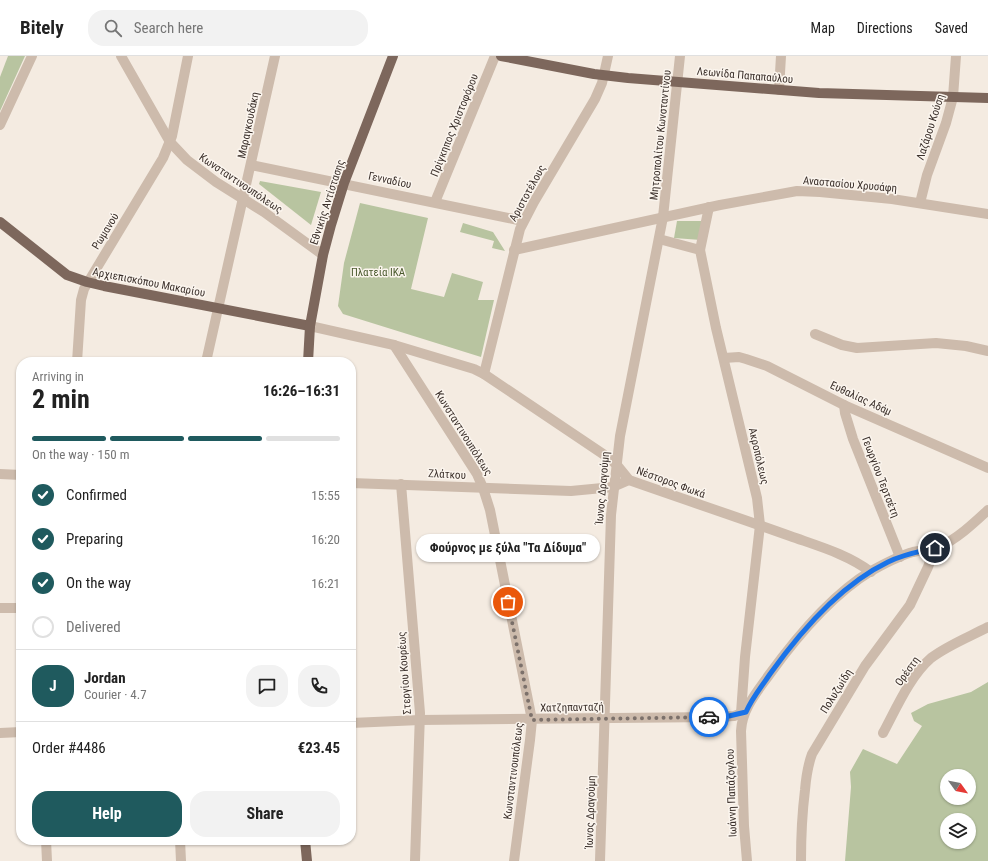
<!DOCTYPE html>
<html lang="en">
<head>
<meta charset="utf-8">
<style>
	body { margin:0; font-family:"Roboto Condensed",sans-serif; background:#f2f2f2; color:#222; height:100vh; display:flex; flex-direction:column; font-size:15px; white-space:nowrap }
	* { box-sizing:border-box; margin:0 }
	p { font-size:13px; color:#767676 }
	.icon { flex:none; width:22px; height:22px; fill:none; stroke:currentColor; stroke-width:2; stroke-linecap:round; stroke-linejoin:round }
	.map { position:relative; flex:1; overflow:hidden }
	.drawer { position:absolute; left:16px; top:301px; width:340px; height:488px; display:flex; flex-direction:column; background:#fff; border-radius:16px; box-shadow:0 1px 3px #0004 }
	.drawer>* { flex:none }
	.needle { width:26px; rotate:123deg }
	.controls { position:absolute; left:940px; top:713px; display:grid; gap:8px }
	.controls a { display:grid; place-items:center; width:36px; height:36px; border-radius:50%; background:#fff; box-shadow:0 1px 3px #0004; font-size:20px }
	.pin { position:absolute; display:grid; place-items:center; width:34px; height:34px; color:#fff; margin:-17px; border:2px solid #fff; border-radius:50%; box-shadow:0 1px 4px #0007 }
	.courier { position:absolute; display:grid; place-items:center; width:40px; height:40px; margin:-20px; border:3px solid #1a73e8; border-radius:50%; background:#fff; color:#222; box-shadow:0 1px 5px #0007 }
	.bubble { position:absolute; height:28px; border-radius:14px; background:#fff; box-shadow:0 1px 3px #0004; font-size:13px; font-weight:700; line-height:28px; text-align:center }
	.overview em { font-style:normal; font-weight:700 }
	.overview div { display:flex; flex-direction:column-reverse }
	.overview { display:flex; align-items:center; justify-content:space-between; height:68px; padding:0 16px }
	h1 { font-size:26px; font-weight:700; line-height:30px }
	.bar { display:grid; grid-template-columns:repeat(4,1fr); gap:6px 4px; align-content:center; height:48px; padding:0 16px }
	.bar i { height:5px; border-radius:3px; background:#e0e0e0 }
	.bar .active { background:#1f5a5e }
	.bar p { grid-column:span 4 }
	.line { display:flex; align-items:center; gap:10px; padding:0 16px; border-top:1px solid #e0e0e0 }
	.line div { flex:1 }
	.round { display:grid; place-items:center; flex:none; width:42px; height:42px; border-radius:16px; background:#f2f2f2 }
	ol { padding:0 16px; list-style:none }
	li { display:flex; align-items:center; gap:12px; height:44px }
	li p { margin-inline-start:auto }
	li .icon { padding:4px; border-radius:50%; background:#1f5a5e; color:#fff; stroke-width:4 }
	li:last-child { color:#767676 }
	li i { width:22px; height:22px; border:2px solid #e0e0e0; border-radius:50% }
	.button { display:flex; gap:8px; margin-top:auto; padding:8px 16px }
	.button a { flex:1; height:46px; border-radius:16px; background:#1f5a5e; color:#fff; font-size:16px; font-weight:700; line-height:46px; text-align:center }
	.button a+a { background:#f2f2f2; color:#222 }
	header { display:flex; align-items:center; gap:24px; box-sizing:border-box; height:56px; padding:0 20px; background:#fff; border-bottom:1px solid #e0e0e0 }
	header strong { font-size:19px }
	nav { display:flex; gap:22px; margin-inline-start:auto; font-size:14px }
	.search { width:280px; height:36px; background:#f2f2f2; display:flex; align-items:center; gap:10px; box-sizing:border-box; padding:0 14px; border-radius:16px; color:#767676; font-size:15px }
	.map>svg:first-child { display:block }
</style>
</head>
<body>
<header>
<strong>Bitely</strong>
<div class="search"><svg class="icon" aria-label="search" viewBox="0 0 24 24"><circle cx="10" cy="10" r="6"/><path d="M15 15l6 6"/></svg>Search here</div>
<nav><a>Map</a><a>Directions</a><a>Saved</a></nav>
</header>
<div class="map">
<svg width="988" height="805" viewBox="0 0 988 805">
	<rect width="100%" height="100%" fill="#f4ebe1"/>
	<!-- green -->
	<g fill="#b8c4a0" fill-rule="evenodd">
		<path d="M8,0H25L0,55V21Z"/>
		<path d="M260,125L321,136L311,169L259,128Z"/>
		<path d="M360,147L428,162L411,233L444,241L452,217L483,226L478,244H494L481,301C435,287 389,272 343,258L338,250L344,207Z"/>
		<path d="M677,165H703L701,184L674,182Z"/>
		<path d="M463,167L493,176L505,195L492,192L494,185L460,176Z"/>
		<path d="M988,626V805H845L851,731L850,716L863,693L897,708L922,670L914,665L911,657L928,648L971,636ZM947,720H969V742H947ZM947,764H969V786H947Z"/>
	</g>
	<g fill="none" stroke-linecap="round" stroke-linejoin="round">
		<!-- minor -->
		<g stroke="#cdbbac" stroke-width="10">
			<path d="M121,0L170,86L187,104L216,126L264,156L323,199"/>
			<path d="M779,34L781,0"/>
			<path d="M0,69L32,0"/>
			<path d="M251,109L523,165"/>
			<path d="M435,146L495,0"/>
			<path d="M920,147L927,119L946,67L953,41L956,0"/>
			<path d="M659,183L700,194L716,272L757,442L760,469L745,601L741,657"/>
			<path d="M514,194L720,149L797,135L820,136L892,143L988,158"/>
			<path d="M700,194L709,151"/>
			<path d="M310,270L394,289L474,313L484,318L603,398L616,408L629,424C683,443 737,461 790,480C818,490 847,498 871,516"/>
			<path d="M815,278L842,289L857,292L936,287L966,290L988,295"/>
			<path d="M394,289L477,418L483,432L490,454L532,664L530,684L514,805"/>
			<path d="M724,302L739,301L746,303L767,310L844,349L988,412"/>
			<path d="M77,306L81,244L84,233L163,102L172,80L188,0"/>
			<path d="M206,306L275,0"/>
			<path d="M484,318L520,173L534,146L595,43L602,27L608,0"/>
			<path d="M844,349L845,357L853,383L900,501"/>
			<path d="M0,418L21,419"/>
			<path d="M351,427L571,435L613,431L629,424"/>
			<path d="M401,428L420,657L415,805"/>
			<path d="M0,552H21"/>
			<path d="M351,667L420,664L718,661L734,660L745,656"/>
			<path d="M0,677L21,676"/>
			<path d="M883,677C896,653 910,620 931,602C948,589 969,581 988,571"/>
			<path d="M46,784L47,805"/>
			<path d="M180,784L181,805"/>
			<path d="M600,805L611,459L620,380L663,161L680,0"/>
			<path d="M747,805L744,770L741,675C742,653 757,636 769,619C795,583 833,538 871,515C884,508 898,500 913,496C922,494 931,494 939,491C957,483 974,467 988,454"/>
			<path d="M801,805C801,781 802,758 805,734C806,722 808,709 812,698L865,610L910,549L928,511L935,492"/>
		</g>
		<!-- major -->
		<g stroke="#7d675c" stroke-width="10">
			<path d="M501,0L594,18L628,22L819,37L988,42"/>
			<path d="M0,166L67,219L87,226L104,230L310,270"/>
			<path d="M308,306L310,270L323,199L331,169L344,127L393,0"/>
			<path d="M305,784L307,805"/>
		</g>
	</g>
	<g fill="none" stroke-linecap="round" stroke-linejoin="round">
		<!-- done -->
		<path stroke="#7c716b" stroke-width="4" stroke-dasharray="0 7.2" d="M508,546L532,664L709,661"/>
		<!-- route -->
		<path stroke="#1a73e8" stroke-width="5" d="M709,661L729,660L746,656C752,642 762,630 770,618C800,576 842,528 888,506C904,498 918,496 935,492"/>
	</g>
	<g text-anchor="middle" stroke-width="3" stroke-linejoin="round" paint-order="stroke">
		<!-- street labels -->
		<g font-size="11" fill="#3b302b" stroke="#fbf5ee">
			<text transform="translate(745 19) rotate(5)" y="4">Λεωνίδα Παπαπαύλου</text>
			<text transform="translate(248 69) rotate(-78)" y="4">Μαραγκουδάκη</text>
			<text transform="translate(454 69) rotate(-68)" y="4">Πρίγκηπος Χριστοφόρου</text>
			<text transform="translate(930 71) rotate(-72)" y="4">Λαζάρου Κούση</text>
			<text transform="translate(660 79) rotate(-84)" y="4">Μητροπολίτου Κωνσταντίνου</text>
			<text transform="translate(390 124) rotate(12)" y="4">Γενναδίου</text>
			<text transform="translate(241 127) rotate(34)" y="4">Κωνσταντινουπόλεως</text>
			<text transform="translate(850 128) rotate(5)" y="4">Αναστασίου Χρυσάφη</text>
			<text transform="translate(527 137) rotate(-61)" y="4">Αριστοτέλους</text>
			<text transform="translate(327 146) rotate(-72)" y="4">Εθνικής Αντίστασης</text>
			<text transform="translate(105 175) rotate(-58)" y="4">Ρωμανού</text>
			<text transform="translate(149 226) rotate(11)" y="4">Αρχιεπισκόπου Μακαρίου</text>
			<text transform="translate(861 342) rotate(25)" y="4">Ευθαλίας Αδάμ</text>
			<text transform="translate(464 377) rotate(58)" y="4">Κωνσταντινουπόλεως</text>
			<text transform="translate(759 400) rotate(77)" y="4">Ακροπόλεως</text>
			<text transform="translate(447 418) rotate(3)" y="4">Ζλάτκου</text>
			<text transform="translate(881 421) rotate(69)" y="4">Γεωργίου Τερτσέτη</text>
			<text transform="translate(671 426) rotate(20)" y="4">Νέστορος Φωκά</text>
			<text transform="translate(602 432) rotate(-85)" y="4">Ίωνος Δραγούμη</text>
			<text transform="translate(907 615) rotate(-54)" y="4">Ορέστη</text>
			<text transform="translate(404 617) rotate(-94)" y="4">Στεργίου Κουρέως</text>
			<text transform="translate(836 635) rotate(-58)" y="4">Πολυζωίδη</text>
			<text transform="translate(572 651) rotate(-1)" y="4">Χατζηπανταζή</text>
			<text transform="translate(513 715) rotate(-83)" y="4">Κωνσταντινουπόλεως</text>
			<text transform="translate(731 737) rotate(-92)" y="4">Ιωάννη Παπάζογλου</text>
			<text transform="translate(590 756) rotate(-88)" y="4">Ίωνος Δραγούμη</text>
		</g>
		<!-- park labels -->
		<g font-size="11" fill="#4a5a2e" stroke="#fbf5ee">
			<text x="378" y="220">Πλατεία ΙΚΑ</text>
		</g>
	</g>
</svg>
<div class="controls">
<a><svg class="needle" viewBox="-14 -14 28 28"><path d="M0-13l5 13h-10z" fill="#e53935"/><path d="M0 13l5-13h-10z" fill="#767676"/></svg></a>
<a><svg class="icon" aria-label="layers" viewBox="0 0 24 24"><path d="M12 4l9 5-9 5-9-5zM3 14l9 5 9-5"/></svg></a>
</div>
<div class="pin" style="left:508px;top:546px;background:#ea580c"><svg class="icon" aria-label="bag" viewBox="0 0 24 24"><path d="M5 8h14l-1 12H6zM9 8a3 3 0 0 1 6 0"/></svg></div>
<div class="pin" style="left:935px;top:492px;background:#1f2937"><svg class="icon" aria-label="home" viewBox="0 0 24 24"><path d="M3 11l9-7 9 7M6 9v11h12V9"/></svg></div>
<div class="courier" style="left:709px;top:661px"><svg class="icon" aria-label="car" viewBox="0 0 24 24"><path d="M5 17H2v-5l4-1 3-4h7l3 4 3 1v5h-3M9 17h6M6 11h13"/><circle cx="7" cy="17" r="2"/><circle cx="17" cy="17" r="2"/></svg></div>
<div class="bubble" style="left:416px;top:478px;width:184px">Φούρνος με ξύλα &quot;Τα Δίδυμα&quot;</div>
<section class="drawer">
<div class="overview"><div><h1>2 min</h1><p>Arriving in</p></div><em>16:26–16:31</em></div>
<div class="bar"><i class="active"></i><i class="active"></i><i class="active"></i><i></i><p>On the way · 150 m</p></div>
<ol>
<li><svg class="icon" aria-label="check" viewBox="0 0 24 24"><path d="M5 12l5 5 9-10"/></svg>Confirmed<p>15:55</p></li>
<li><svg class="icon" aria-label="check" viewBox="0 0 24 24"><path d="M5 12l5 5 9-10"/></svg>Preparing<p>16:20</p></li>
<li><svg class="icon" aria-label="check" viewBox="0 0 24 24"><path d="M5 12l5 5 9-10"/></svg>On the way<p>16:21</p></li>
<li><i></i>Delivered</li>
</ol>
<div class="line" style="height:72px"><b class="round" style="background:#1f5a5e;color:#fff">J</b><div><b>Jordan</b><p>Courier · 4.7</p></div><a class="round"><svg class="icon" aria-label="chat" viewBox="0 0 24 24"><path d="M4 5h16v11H9l-5 4z"/></svg></a><a class="round"><svg class="icon" aria-label="phone" viewBox="0 0 24 24"><path d="M5 4h4l2 5-3 2q2 4 5 5l2-3 5 2v4C11 20 4 13 5 4z"/></svg></a></div>
<div class="line" style="height:52px"><div>Order #4486</div><b>€23.45</b></div>
<div class="button"><a>Help</a><a>Share</a></div>
</section>
</div>
</body>
</html>
